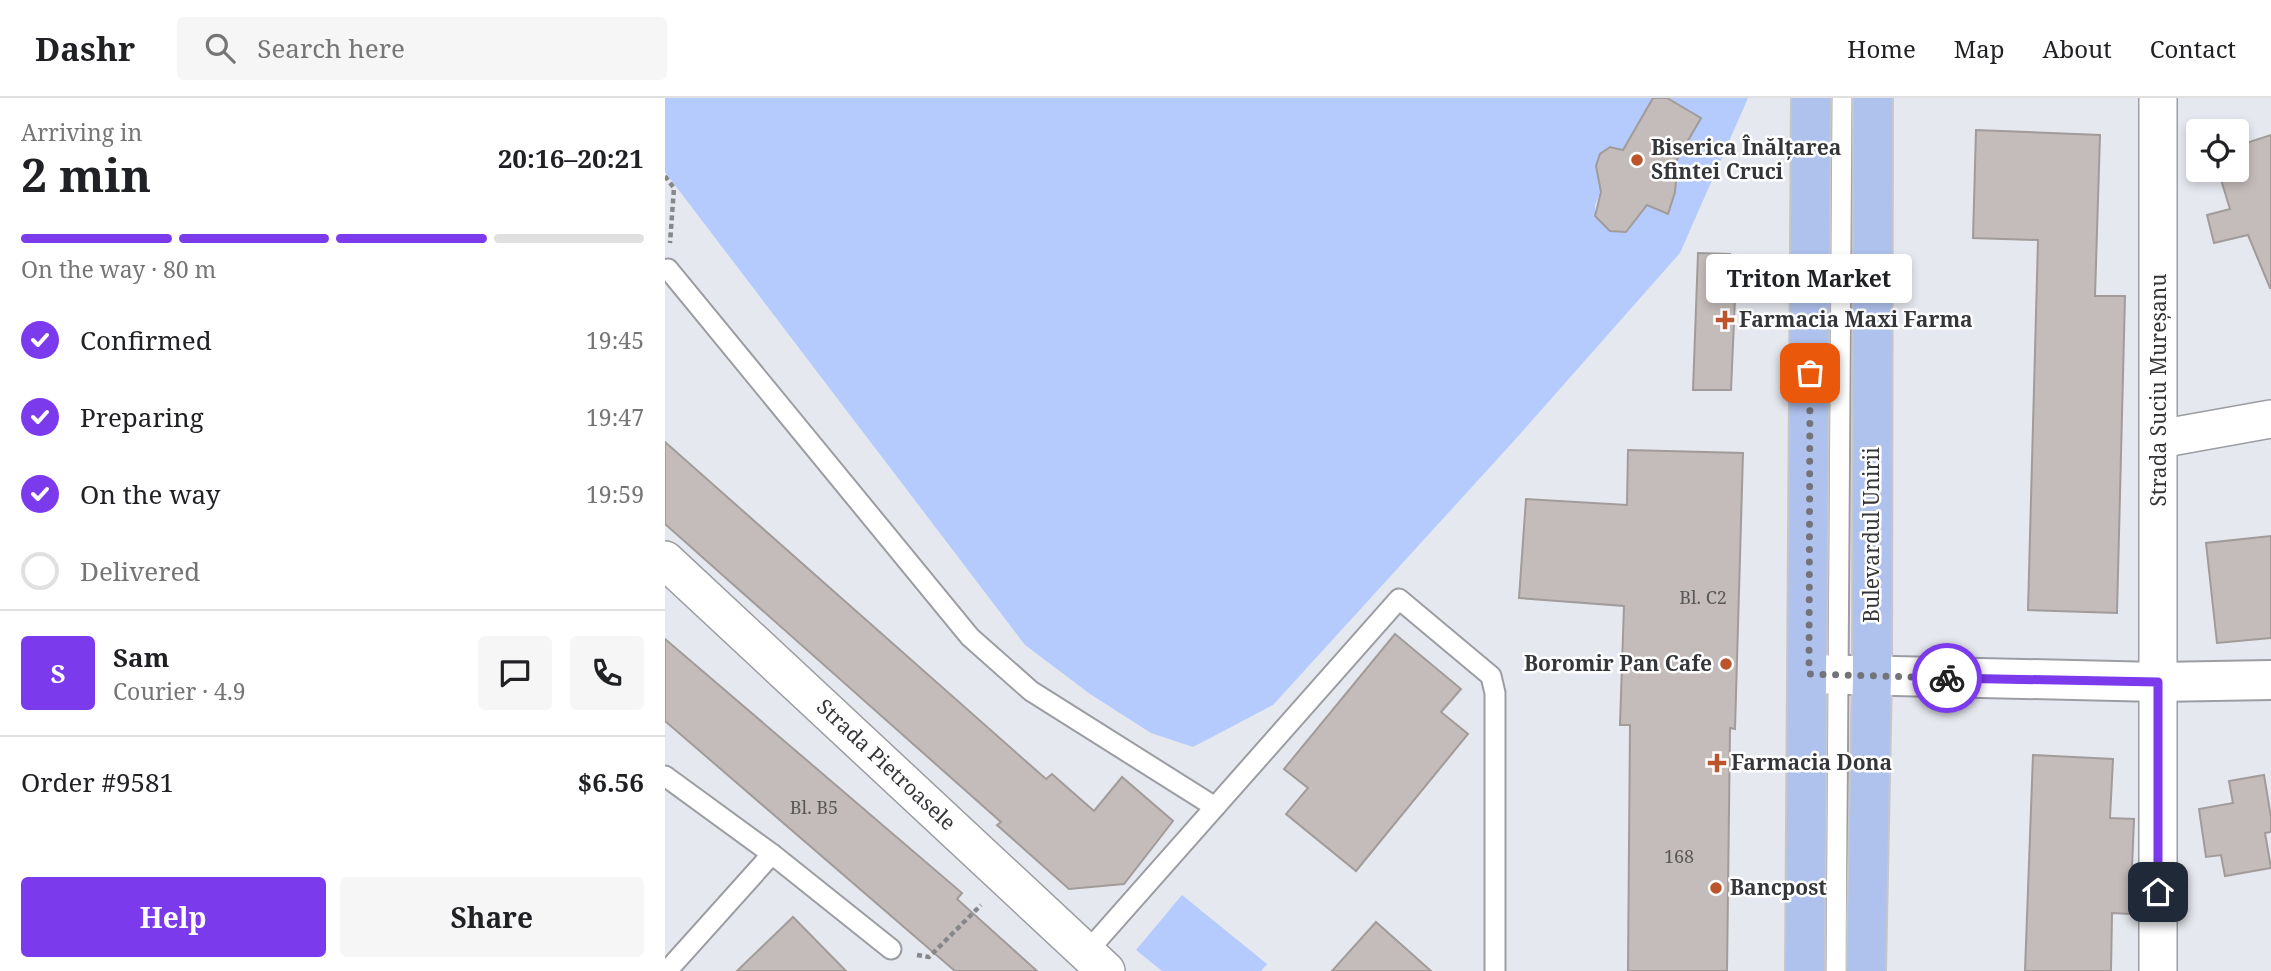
<!DOCTYPE html>
<html lang="en">
<head>
<meta charset="utf-8">
<style>
	body { margin:0; font-family:"Noto Serif",serif; background:#f6f6f6; color:#202124; height:100vh; display:flex; flex-direction:column; font-size:26px; white-space:nowrap }
	* { box-sizing:border-box; margin:0 }
	p { font-size:23px; color:#757577 }
	.icon { flex:none; width:38px; height:38px; fill:none; stroke:currentColor; stroke-width:2; stroke-linecap:round; stroke-linejoin:round }
	.map { position:relative; flex:1; overflow:hidden }
	.panel { display:flex; flex-direction:column; background:#fff; width:665px }
	.panel>* { flex:none }
	.controls { position:absolute; left:1521px; top:21px; display:grid; gap:14px }
	.controls a { display:grid; place-items:center; width:63px; height:63px; border-radius:7px; background:#fff; box-shadow:0 4px 10px #0003; font-size:35px }
	.pin { position:absolute; display:grid; place-items:center; width:60px; height:60px; color:#fff; margin:-30px; border-radius:14px; box-shadow:0 4px 10px #0006 }
	.courier { position:absolute; display:grid; place-items:center; width:70px; height:70px; margin:-35px; border:5px solid #7c3aed; border-radius:50%; background:#fff; color:#222; box-shadow:0 2px 9px #0007 }
	.bubble { position:absolute; height:49px; border-radius:7px; background:#fff; box-shadow:0 4px 10px #0003; font-size:23px; font-weight:700; line-height:49px; text-align:center }
	.head em { font-style:normal; font-weight:700 }
	.head div { display:flex; flex-direction:column-reverse }
	.head { display:flex; align-items:center; justify-content:space-between; height:119px; padding:0 21px }
	h1 { font-size:46px; font-weight:700; line-height:52px }
	.bar { display:grid; grid-template-columns:repeat(4,1fr); gap:10px 7px; align-content:center; height:84px; padding:0 21px }
	.bar i { height:9px; border-radius:5px; background:#e0e0e0 }
	.bar .selected { background:#7c3aed }
	.bar p { grid-column:span 4 }
	.line { display:flex; align-items:center; gap:18px; padding:0 21px; border-top:2px solid #e0e0e0 }
	.line div { flex:1 }
	.round { display:grid; place-items:center; flex:none; width:74px; height:74px; border-radius:7px; background:#f6f6f6 }
	ol { padding:0 21px; list-style:none }
	li { display:flex; align-items:center; gap:21px; height:77px }
	li p { margin-inline-start:auto }
	li .icon { padding:7px; border-radius:50%; background:#7c3aed; color:#fff; stroke-width:4 }
	li:last-child { color:#757577 }
	li i { width:38px; height:38px; border:4px solid #e0e0e0; border-radius:50% }
	.action { display:flex; gap:14px; margin-top:auto; padding:14px 21px }
	.action a { flex:1; height:80px; border-radius:7px; background:#7c3aed; color:#fff; font-size:28px; font-weight:700; line-height:80px; text-align:center }
	.action a+a { background:#f6f6f6; color:#202124 }
	header { display:flex; align-items:center; gap:42px; box-sizing:border-box; height:98px; padding:0 35px; background:#fff; border-bottom:2px solid #e0e0e0 }
	header strong { font-size:33px }
	nav { display:flex; gap:38px; margin-inline-start:auto; font-size:24px }
	.search { width:490px; height:63px; background:#f6f6f6; display:flex; align-items:center; gap:18px; box-sizing:border-box; padding:0 24px; border-radius:7px; color:#757577; font-size:26px }
	main { display:flex; flex:1; min-height:0 }
	.map>svg:first-child { display:block }
</style>
</head>
<body>
<header>
<strong>Dashr</strong>
<div class="search"><svg class="icon" aria-label="search" viewBox="0 0 24 24"><circle cx="10" cy="10" r="6"/><path d="M15 15l6 6"/></svg>Search here</div>
<nav><a>Home</a><a>Map</a><a>About</a><a>Contact</a></nav>
</header>
<main>
<section class="panel">
<div class="head"><div><h1>2 min</h1><p>Arriving in</p></div><em>20:16–20:21</em></div>
<div class="bar"><i class="selected"></i><i class="selected"></i><i class="selected"></i><i></i><p>On the way · 80 m</p></div>
<ol>
<li><svg class="icon" aria-label="check" viewBox="0 0 24 24"><path d="M5 12l5 5 9-10"/></svg>Confirmed<p>19:45</p></li>
<li><svg class="icon" aria-label="check" viewBox="0 0 24 24"><path d="M5 12l5 5 9-10"/></svg>Preparing<p>19:47</p></li>
<li><svg class="icon" aria-label="check" viewBox="0 0 24 24"><path d="M5 12l5 5 9-10"/></svg>On the way<p>19:59</p></li>
<li><i></i>Delivered</li>
</ol>
<div class="line" style="height:126px"><b class="round" style="background:#7c3aed;color:#fff">S</b><div><b>Sam</b><p>Courier · 4.9</p></div><a class="round"><svg class="icon" aria-label="chat" viewBox="0 0 24 24"><path d="M4 5h16v11H9l-5 4z"/></svg></a><a class="round"><svg class="icon" aria-label="phone" viewBox="0 0 24 24"><path d="M5 4h4l2 5-3 2q2 4 5 5l2-3 5 2v4C11 20 4 13 5 4z"/></svg></a></div>
<div class="line" style="height:91px"><div>Order #9581</div><b>$6.56</b></div>
<div class="action"><a>Help</a><a>Share</a></div>
</section>
<div class="map">
<svg width="1606" height="873" viewBox="0 0 1606 873">
	<rect width="100%" height="100%" fill="#e5e8ee"/>
	<!-- green -->
	<g fill="#b5cbfd">
		<path d="M0,0H988L958,52L945,50C931,59 926,73 939,87L930,107V118L945,133L961,134L982,107L1006,106L1011,83L1005,74L1036,20L1002,0H1083L1015,155L847,345L608,607L528,649L486,635L425,596L360,547L0,74Z"/>
		<path d="M517,797L602,866L596,873H497L471,852Z"/>
	</g>
	<!-- building -->
	<g fill="#c3bcba" stroke="#a19b99" stroke-width="2">
		<path d="M988,0H1002L1036,20L1005,74L1011,83L1010,94L1003,116L982,107L961,134L945,133L930,118L936,94L931,68L935,56L945,49L958,52Z"/>
		<path d="M1311,32L1435,37L1430,198H1460L1452,515L1363,512L1373,142L1308,140Z"/>
		<path d="M1606,37V190H1605L1583,137L1549,145L1542,117L1565,111L1553,72H1572V48Z"/>
		<path d="M1033,155L1065,156L1064,177H1071L1066,292H1028Z"/>
		<path d="M0,344L381,681L387,676L429,713L457,679L508,723L459,786L404,791L332,727L336,724L0,426Z"/>
		<path d="M963,352L1078,355L1070,631L1065,630L1062,873H963L965,627H955L959,508L854,500L861,401L962,407Z"/>
		<path d="M1606,438V540L1552,545L1541,445Z"/>
		<path d="M730,536L796,591L776,614L803,636L691,773L621,716L643,690L619,671Z"/>
		<path d="M0,541L297,795L292,801L372,873H290L0,623Z"/>
		<path d="M1368,657L1448,661L1445,720L1469,721L1465,816L1447,815L1446,873H1360Z"/>
		<path d="M1599,677L1606,719V734L1600,735L1606,770L1560,778L1556,757L1541,759L1534,711L1568,705L1564,683Z"/>
		<path d="M128,819L181,873H72Z"/>
		<path d="M711,824L766,873H667Z"/>
	</g>
	<g fill="none" stroke-linecap="round" stroke-linejoin="round">
		<defs>
			<g id="lane">
				<path d="M3,171L305,539L366,593L550,709"/>
				<path d="M0,678L107,756L2,873"/>
				<path d="M107,756L226,851"/>
				<path d="M421,855L734,501L826,578L830,595V873"/>
				<path d="M1171,873L1177,0"/>
			</g>
			<g id="street">
				<path d="M1494,341L1606,321"/>
				<path d="M0,462L441,873"/>
				<path d="M1493,873V0"/>
			</g>
			<path id="secondary" d="M1144,576L1493,584L1606,582"/>
			<g id="primary">
				<path d="M1140,873L1146,0"/>
				<path d="M1201,873L1207,578L1208,0"/>
			</g>
		</defs>
		<!-- lane casing -->
		<use href="#lane" stroke="#9b9da2" stroke-width="23"/>
		<!-- street casing -->
		<use href="#street" stroke="#9b9da2" stroke-width="40"/>
		<!-- secondary casing -->
		<use href="#secondary" stroke="#9b9da2" stroke-width="42"/>
		<!-- primary casing -->
		<use href="#primary" stroke="#c6c7c8" stroke-width="42"/>
		<!-- path -->
		<g stroke="#85878b" stroke-width="4.5" stroke-dasharray="5 3.5" stroke-linecap="butt">
			<path d="M0,78L9,90L5,145"/>
			<path d="M252,857L264,859L316,807"/>
		</g>
		<!-- lane -->
		<use href="#lane" stroke="#fff" stroke-width="19"/>
		<!-- street -->
		<use href="#street" stroke="#fff" stroke-width="37"/>
		<!-- secondary -->
		<use href="#secondary" stroke="#fff" stroke-width="38"/>
		<!-- primary -->
		<use href="#primary" stroke="#afc1ed" stroke-width="38"/>
	</g>
	<g fill="none" stroke-linecap="round" stroke-linejoin="round">
		<!-- done -->
		<path stroke="#737478" stroke-width="7" stroke-dasharray="0 12.6" d="M1145,275L1144,576L1282,580"/>
		<!-- route -->
		<path stroke="#7c3aed" stroke-width="9" d="M1282,580L1493,584V794"/>
	</g>
	<!-- markers -->
	<g fill="#bc552c" stroke="#fff" stroke-width="2.5">
		<circle cx="972" cy="62" r="7"/>
		<path d="M1056.5 211.5h7v7h7v7h-7v7h-7v-7h-7v-7h7z"/>
		<circle cx="1061" cy="566" r="7"/>
		<path d="M1048.5 654.5h7v7h7v7h-7v7h-7v-7h-7v-7h7z"/>
		<circle cx="1051" cy="790" r="7"/>
	</g>
	<g text-anchor="middle" stroke-width="5" stroke-linejoin="round" paint-order="stroke">
		<!-- number labels -->
		<g font-size="18" fill="#585859">
			<text x="1038" y="506">Bl. C2</text>
			<text x="149" y="716">Bl. B5</text>
			<text x="1014" y="765">168</text>
		</g>
		<!-- poi labels -->
		<g font-size="21" font-weight="bold" fill="#353639" stroke="#fff" text-anchor="start">
			<text x="986" y="57">Biserica Înălțarea<tspan x="986" dy="24">Sfintei Cruci</tspan></text>
			<text x="1074" y="229">Farmacia Maxi Farma</text>
			<text x="1047" y="573" text-anchor="end">Boromir Pan Cafe</text>
			<text x="1066" y="672">Farmacia Dona</text>
			<text x="1065" y="797">Bancpost</text>
		</g>
		<!-- street labels -->
		<g font-size="21" fill="#353639" stroke="#fff">
			<text transform="translate(1494 292) rotate(-90)" y="7">Strada Suciu Mureșanu</text>
			<text transform="translate(1207 437) rotate(-90)" y="7">Bulevardul Unirii</text>
			<text transform="translate(221 667) rotate(43)" y="7">Strada Pietroasele</text>
		</g>
	</g>
</svg>
<div class="controls">
<a><svg class="icon" aria-label="locate" viewBox="0 0 24 24"><circle cx="12" cy="12" r="6"/><path d="M12 2v4M12 18v4M2 12h4M18 12h4"/></svg></a>
</div>
<div class="pin" style="left:1145px;top:275px;background:#ea580c"><svg class="icon" aria-label="bag" viewBox="0 0 24 24"><path d="M5 8h14l-1 12H6zM9 8a3 3 0 0 1 6 0"/></svg></div>
<div class="pin" style="left:1493px;top:794px;background:#1f2937"><svg class="icon" aria-label="home" viewBox="0 0 24 24"><path d="M3 11l9-7 9 7M6 9v11h12V9"/></svg></div>
<div class="courier" style="left:1282px;top:580px"><svg class="icon" aria-label="bike" viewBox="0 0 24 24"><circle cx="6" cy="16" r="4"/><circle cx="18" cy="16" r="4"/><path d="M6 16l4-8h5l3 8M10 8l3 8H6M13 5h3"/></svg></div>
<div class="bubble" style="left:1041px;top:156px;width:206px">Triton Market</div>
</div>
</main>
</body>
</html>
